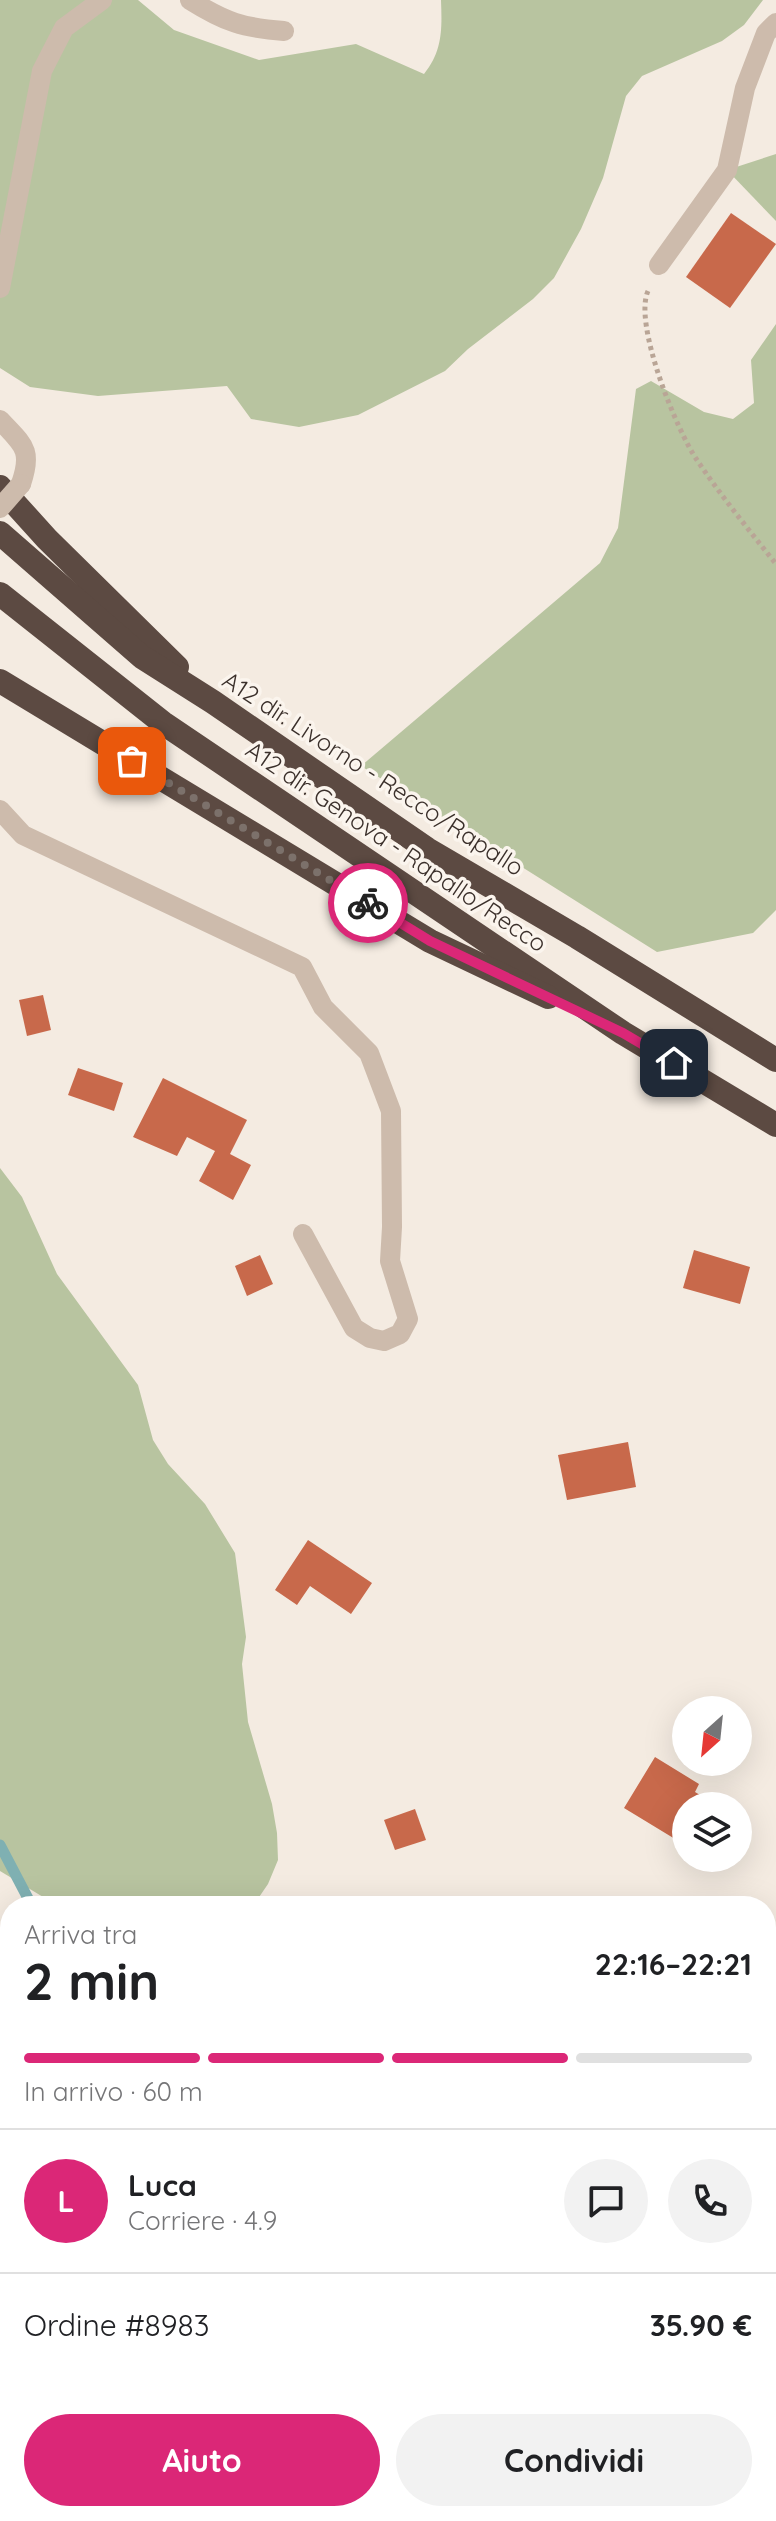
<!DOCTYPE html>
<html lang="it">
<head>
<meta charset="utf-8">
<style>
	body { margin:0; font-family:Quicksand,sans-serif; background:#f2f2f2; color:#202124; height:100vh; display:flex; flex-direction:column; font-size:30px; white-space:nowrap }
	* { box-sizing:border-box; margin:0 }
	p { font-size:26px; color:#757577 }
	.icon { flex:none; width:44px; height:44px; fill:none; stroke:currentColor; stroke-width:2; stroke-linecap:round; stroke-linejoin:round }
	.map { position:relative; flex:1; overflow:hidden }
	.drawer { position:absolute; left:0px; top:1896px; width:776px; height:626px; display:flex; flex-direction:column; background:#fff; border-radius:32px 32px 0 0; box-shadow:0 8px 32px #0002 }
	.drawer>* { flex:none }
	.needle { width:52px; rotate:207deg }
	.fabs { position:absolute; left:672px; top:1696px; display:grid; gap:16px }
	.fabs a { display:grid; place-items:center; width:80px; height:80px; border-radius:50%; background:#fff; box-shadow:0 8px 32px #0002; font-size:40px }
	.pin { position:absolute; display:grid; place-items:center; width:68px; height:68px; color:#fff; margin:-34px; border-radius:16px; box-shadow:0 4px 12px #0006 }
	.courier { position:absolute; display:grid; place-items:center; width:80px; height:80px; margin:-40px; border:6px solid #db2777; border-radius:50%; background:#fff; color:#222; box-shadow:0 2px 10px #0007 }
	.overview em { font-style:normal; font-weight:700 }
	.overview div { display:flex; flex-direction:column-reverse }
	.overview { display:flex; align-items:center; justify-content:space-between; height:136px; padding:0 24px }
	h1 { font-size:52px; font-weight:700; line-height:60px }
	.bar { display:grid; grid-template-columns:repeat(4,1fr); gap:12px 8px; align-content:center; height:96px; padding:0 24px }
	.bar i { height:10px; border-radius:6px; background:#e0e0e0 }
	.bar .on { background:#db2777 }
	.bar p { grid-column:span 4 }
	.line { display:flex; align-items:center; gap:20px; padding:0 24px; border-top:2px solid #e0e0e0 }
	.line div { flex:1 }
	.round { display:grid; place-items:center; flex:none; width:84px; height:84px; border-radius:42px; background:#f2f2f2 }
	.cta { display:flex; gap:16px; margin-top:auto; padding:16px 24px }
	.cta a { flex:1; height:92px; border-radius:48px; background:#db2777; color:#fff; font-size:32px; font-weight:700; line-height:92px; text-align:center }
	.cta a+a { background:#f2f2f2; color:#202124 }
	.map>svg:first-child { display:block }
</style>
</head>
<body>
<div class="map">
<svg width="776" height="2521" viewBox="0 0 776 2521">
	<rect width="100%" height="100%" fill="#f4ebe1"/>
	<!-- green -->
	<g fill="#b8c4a0">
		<path d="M0,0H138L174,30L259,60L356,44L424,74C443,51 442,28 441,0H763L744,25L722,41L642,76L626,96L603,178L581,229L554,278L533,299L468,349L445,371L358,415L299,427L251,419L227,386L98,396L30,387L0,368Z"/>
		<path d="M776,154V221L727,170Z"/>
		<path d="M776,324V910L753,933L657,952L361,766L600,563L618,528L636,389L651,381L704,412L733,419L754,403L751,360Z"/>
		<path d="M0,1168L22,1197L57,1274L138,1385L153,1440L168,1464L205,1504L235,1553L246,1637L242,1664L248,1722L272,1804L277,1833L278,1860L268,1884L253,1906H58L0,1871Z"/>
		<path d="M250,2512H694L695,2521H249Z"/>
	</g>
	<!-- water -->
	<path fill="#7fb0b2" d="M0,2124L10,2133V2164L3,2172L0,2170Z"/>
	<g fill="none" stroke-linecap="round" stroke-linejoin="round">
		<!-- stream -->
		<g stroke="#7fb0b2" stroke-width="11">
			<path d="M0,1845L32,1906"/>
			<path d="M271,2512L275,2521"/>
		</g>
	</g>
	<!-- building -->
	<g fill="#c8694b">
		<path d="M731,213L776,244L730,308L686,277Z"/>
		<path d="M43,995L51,1030L27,1036L19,1000Z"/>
		<path d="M78,1068L123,1083L114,1111L68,1095Z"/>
		<path d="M163,1078L247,1120L230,1154L251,1165L233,1200L199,1181L215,1151L187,1137L177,1156L133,1137Z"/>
		<path d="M694,1250L750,1267L740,1304L683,1288Z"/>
		<path d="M260,1255L273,1284L247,1296L235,1266Z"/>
		<path d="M628,1442L636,1487L567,1500L558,1455Z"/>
		<path d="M308,1540L372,1583L351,1614L310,1586L297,1605L275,1590Z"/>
		<path d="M655,1757L699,1784L695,1792L715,1804L714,1806H686V1827L683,1825L675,1839L624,1808Z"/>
		<path d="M415,1809L426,1840L395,1850L384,1820Z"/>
	</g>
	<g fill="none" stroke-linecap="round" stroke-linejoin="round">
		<!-- path -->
		<path stroke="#b9a596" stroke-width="5" stroke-dasharray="4 4" stroke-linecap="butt" d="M648,291C633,324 677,431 697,460C721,496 749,530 776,564"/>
		<!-- lane -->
		<g stroke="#cdbbac" stroke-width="20">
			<path d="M190,0C225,22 243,28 284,31"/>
			<path d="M0,288L42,71L64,28L102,0"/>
		</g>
		<!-- street -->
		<g stroke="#cdbbac" stroke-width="20">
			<path d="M659,265L727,170L745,88L766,33L776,23"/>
			<path d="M0,420C23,445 33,449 21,484"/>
			<path d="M0,810L23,835L302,967L323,1007L369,1053L391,1111L392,1227L390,1261L408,1319L400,1334L384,1341L370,1338L354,1328L303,1234"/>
			<path d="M766,2257L776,2260"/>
			<path d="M0,2285L10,2294"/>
			<path d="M0,2481L10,2485"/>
			<path d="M89,2512L115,2521"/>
			<path d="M178,2521L186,2520L192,2512"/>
		</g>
		<!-- highway -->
		<g stroke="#5c4a42" stroke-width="24">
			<path d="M0,487L47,539L177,667"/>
			<path d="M0,533L142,657L213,702L427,849L577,937L776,1060"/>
			<path d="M0,594L163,723L623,1033L776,1125"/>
			<path d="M0,681L430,941L548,997"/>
		</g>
		<!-- street-bridge -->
		<path stroke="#cdbbac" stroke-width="20" d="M0,508L21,484"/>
	</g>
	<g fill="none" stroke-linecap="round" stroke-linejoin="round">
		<!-- done -->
		<path stroke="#7c716b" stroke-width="8" stroke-dasharray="0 14.4" d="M132,761L368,903"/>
		<!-- route -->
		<path stroke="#db2777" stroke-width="10" d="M368,903L430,941L623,1033L674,1063"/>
	</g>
	<g text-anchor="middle" stroke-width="7" stroke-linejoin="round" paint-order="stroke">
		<!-- street labels -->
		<g font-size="24" fill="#3b302b" stroke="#fbf5ee">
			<text transform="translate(373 774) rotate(33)" y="8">A12 dir. Livorno - Recco/Rapallo</text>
			<text transform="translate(396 847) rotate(34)" y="8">A12 dir. Genova - Rapallo/Recco</text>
		</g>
	</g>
</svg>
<div class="fabs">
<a><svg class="needle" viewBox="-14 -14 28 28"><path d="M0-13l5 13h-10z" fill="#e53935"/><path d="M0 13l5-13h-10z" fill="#757577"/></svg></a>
<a><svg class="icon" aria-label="layers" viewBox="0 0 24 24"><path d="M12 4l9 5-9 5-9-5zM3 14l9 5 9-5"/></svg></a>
</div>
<div class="pin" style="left:132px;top:761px;background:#ea580c"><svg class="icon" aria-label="bag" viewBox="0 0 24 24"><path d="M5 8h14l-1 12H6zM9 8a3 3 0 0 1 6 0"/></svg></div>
<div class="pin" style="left:674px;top:1063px;background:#1f2937"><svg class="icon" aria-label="home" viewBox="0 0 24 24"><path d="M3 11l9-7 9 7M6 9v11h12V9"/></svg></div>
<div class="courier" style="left:368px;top:903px"><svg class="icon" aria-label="bike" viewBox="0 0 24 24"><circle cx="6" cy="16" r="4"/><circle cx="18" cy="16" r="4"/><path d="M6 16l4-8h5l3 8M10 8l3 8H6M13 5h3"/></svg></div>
<section class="drawer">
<div class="overview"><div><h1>2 min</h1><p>Arriva tra</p></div><em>22:16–22:21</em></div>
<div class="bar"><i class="on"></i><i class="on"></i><i class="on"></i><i></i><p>In arrivo · 60 m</p></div>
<div class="line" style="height:144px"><b class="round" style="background:#db2777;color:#fff">L</b><div><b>Luca</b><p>Corriere · 4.9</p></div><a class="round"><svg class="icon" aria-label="chat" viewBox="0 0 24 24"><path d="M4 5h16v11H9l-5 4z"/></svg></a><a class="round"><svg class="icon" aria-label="phone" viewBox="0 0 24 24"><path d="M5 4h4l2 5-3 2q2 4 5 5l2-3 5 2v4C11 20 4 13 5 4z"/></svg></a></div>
<div class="line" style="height:104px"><div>Ordine #8983</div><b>35.90 €</b></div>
<div class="cta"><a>Aiuto</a><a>Condividi</a></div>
</section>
</div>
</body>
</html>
